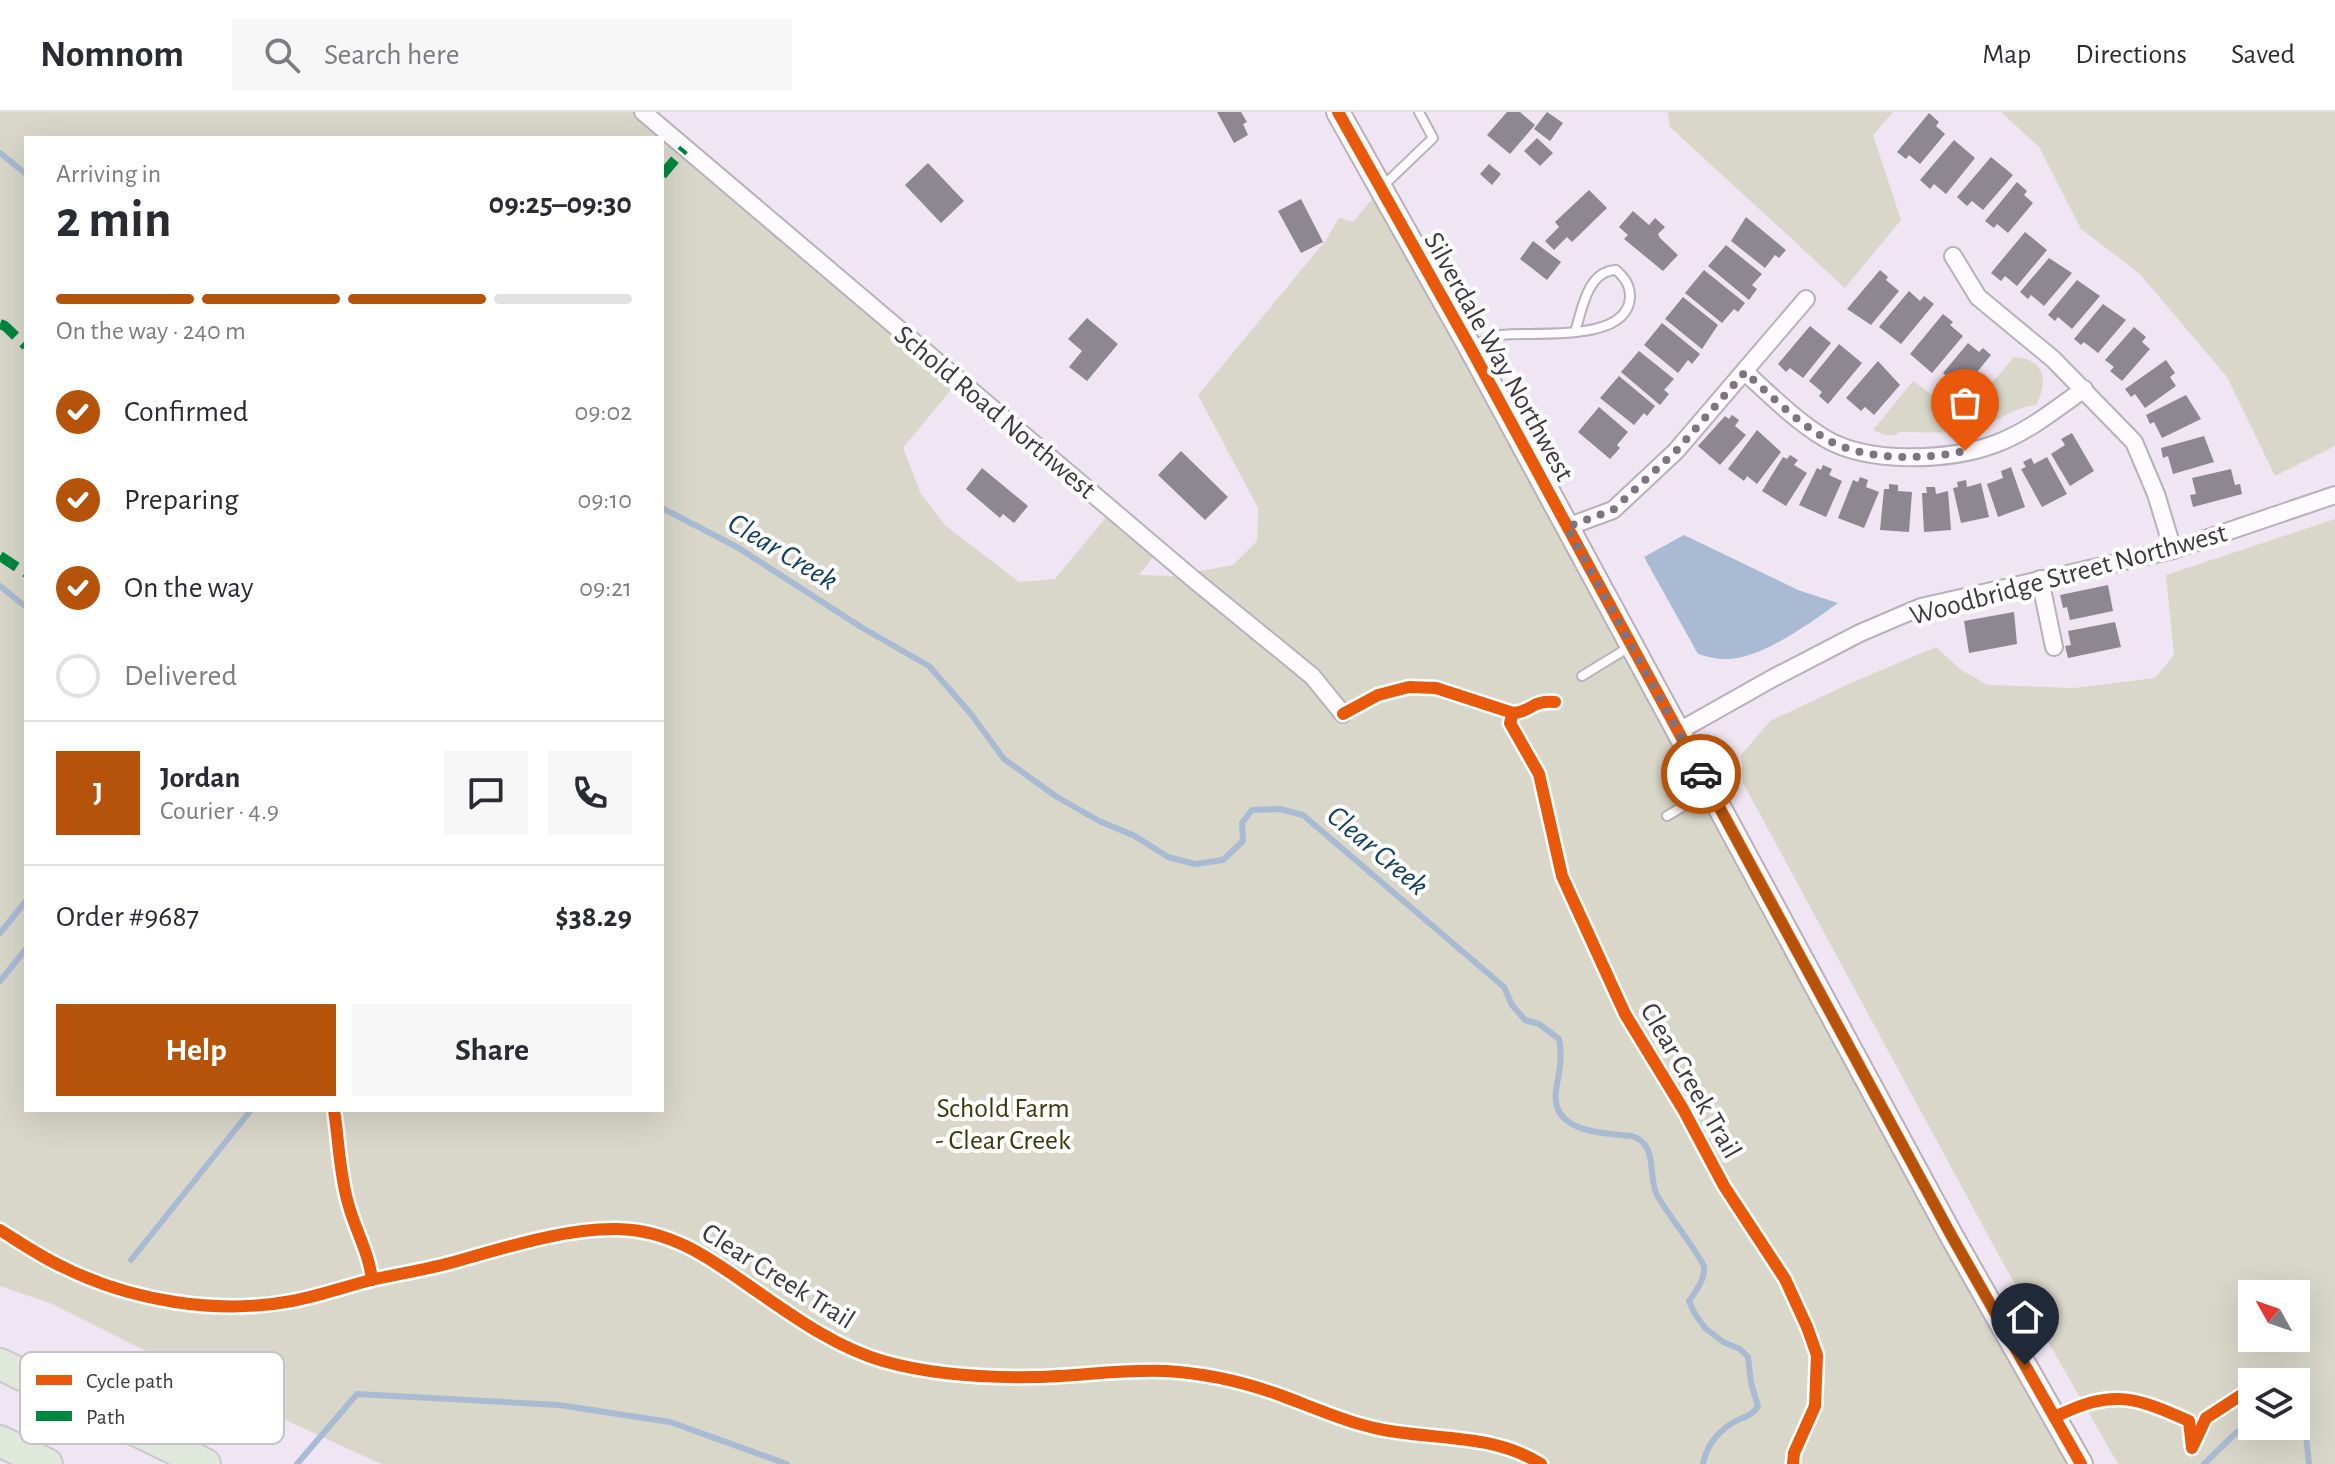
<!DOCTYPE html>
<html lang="en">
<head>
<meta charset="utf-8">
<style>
	body { margin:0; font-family:"Alegreya Sans",sans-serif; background:#f7f7f7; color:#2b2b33; height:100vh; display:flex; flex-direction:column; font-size:30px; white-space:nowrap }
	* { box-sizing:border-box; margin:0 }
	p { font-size:26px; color:#7c7c81 }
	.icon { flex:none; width:44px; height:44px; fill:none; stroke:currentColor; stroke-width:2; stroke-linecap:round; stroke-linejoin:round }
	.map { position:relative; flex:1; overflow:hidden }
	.sheet { position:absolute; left:24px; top:24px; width:640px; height:976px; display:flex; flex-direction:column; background:#fff; border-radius:0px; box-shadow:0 8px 32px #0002 }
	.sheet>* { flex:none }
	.needle { width:52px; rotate:310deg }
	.tools { position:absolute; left:2238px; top:1168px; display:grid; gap:16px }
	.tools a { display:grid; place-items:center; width:72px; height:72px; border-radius:0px; background:#fff; box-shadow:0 8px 32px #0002; font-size:40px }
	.pin { position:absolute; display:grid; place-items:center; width:68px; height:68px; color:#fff; margin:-82px -34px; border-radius:50% 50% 50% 0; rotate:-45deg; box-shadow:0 0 8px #0007 }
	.pin .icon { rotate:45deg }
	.courier { position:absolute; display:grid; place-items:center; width:80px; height:80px; margin:-40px; border:6px solid #b45309; border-radius:50%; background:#fff; color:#222; box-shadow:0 2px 10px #0007 }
	.overview em { font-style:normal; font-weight:600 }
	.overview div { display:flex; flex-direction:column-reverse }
	.overview { display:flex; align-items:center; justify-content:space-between; height:136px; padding:0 32px }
	h1 { font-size:52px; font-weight:600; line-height:60px }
	.bar { display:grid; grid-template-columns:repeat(4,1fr); gap:12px 8px; align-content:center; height:96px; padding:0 32px }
	.bar i { height:10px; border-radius:6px; background:#e1e1e2 }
	.bar .current { background:#b45309 }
	.bar p { grid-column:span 4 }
	.line { display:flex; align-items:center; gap:20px; padding:0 32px; border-top:2px solid #e1e1e2 }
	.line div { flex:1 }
	.round { display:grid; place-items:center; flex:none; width:84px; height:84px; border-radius:0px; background:#f7f7f7 }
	ol { padding:0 32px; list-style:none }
	li { display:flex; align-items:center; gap:24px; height:88px }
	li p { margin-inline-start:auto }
	li .icon { padding:8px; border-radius:50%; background:#b45309; color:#fff; stroke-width:4 }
	li:last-child { color:#7c7c81 }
	li i { width:44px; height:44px; border:4px solid #e1e1e2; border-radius:50% }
	.primary-button { display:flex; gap:16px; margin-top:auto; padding:16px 32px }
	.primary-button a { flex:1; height:92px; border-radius:0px; background:#b45309; color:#fff; font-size:32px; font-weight:600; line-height:92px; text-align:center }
	.primary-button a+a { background:#f7f7f7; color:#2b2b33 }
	header { display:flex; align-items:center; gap:48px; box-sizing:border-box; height:112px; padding:0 40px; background:#fff; border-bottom:2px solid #e1e1e2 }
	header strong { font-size:38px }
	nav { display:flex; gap:44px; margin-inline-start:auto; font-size:28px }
	.search { width:560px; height:72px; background:#f7f7f7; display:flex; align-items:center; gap:20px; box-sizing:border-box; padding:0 28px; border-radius:0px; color:#7c7c81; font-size:30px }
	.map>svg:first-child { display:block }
</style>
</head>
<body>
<header>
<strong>Nomnom</strong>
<div class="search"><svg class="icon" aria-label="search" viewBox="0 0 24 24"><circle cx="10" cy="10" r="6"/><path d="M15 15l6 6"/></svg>Search here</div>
<nav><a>Map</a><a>Directions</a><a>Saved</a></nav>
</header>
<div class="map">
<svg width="2335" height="1352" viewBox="0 0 2335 1352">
	<rect width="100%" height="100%" fill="#f0e6f3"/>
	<!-- green -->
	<g fill="#d9d7c9" fill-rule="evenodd">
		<path d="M0,0H643L959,268L903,336L921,382L946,414L1019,470L1055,467L1112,398L1159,438L1139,463L1173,464L1233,453L1257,429L1258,396L1198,283L1326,128L1339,106L1353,110L1380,77L2081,1352H381L257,1295L50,1191L0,1174ZM26,26H662V998H26Z"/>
		<path d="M1668,0H1893L1873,23L1901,108L1845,176L1669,14Z"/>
		<path d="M2001,0H2335V334L2275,364L2227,265L2139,161L2081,117L2039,35Z"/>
		<path d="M2014,245C2045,247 2049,269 2036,293C2015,294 2001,308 1983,314C1957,323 1927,320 1900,320C1891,327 1882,322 1873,318L1913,269L1956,300L1973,293Z"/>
		<path d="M2335,407V1352H2118L2003,1151L1743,671L1741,643L1770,609L1853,570L1936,535L1961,558L1988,573L2074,576L2155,566L2174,543L2166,463ZM2252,1182H2296V1226H2252ZM2252,1270H2296V1314H2252Z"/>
	</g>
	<!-- water -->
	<path fill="#a9bbd3" d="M1684,423L1798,478L1838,491C1810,511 1758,550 1722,547C1714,547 1706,544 1698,542L1644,445Z"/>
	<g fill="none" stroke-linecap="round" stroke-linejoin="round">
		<!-- stream -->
		<g stroke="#a9bbd3" stroke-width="6">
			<path d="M0,41L26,62"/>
			<path d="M662,396L737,435L861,515L929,554L971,602L1004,647L1057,685L1099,709L1135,724L1168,745L1195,752L1223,748L1243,729L1242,711L1252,698L1280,697L1303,703L1504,875L1512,893L1525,908L1539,912L1559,927C1563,946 1559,960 1556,978C1550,1021 1603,1021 1632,1024C1659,1033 1647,1063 1657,1083C1665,1099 1702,1145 1704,1155C1705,1167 1696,1179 1689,1189L1695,1202L1705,1216L1723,1230L1740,1237L1748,1245L1751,1271L1758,1294C1752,1305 1742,1305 1732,1311C1717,1321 1706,1335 1703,1352"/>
			<path d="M0,474L26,495"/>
			<path d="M0,821L26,789"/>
			<path d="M0,869L26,837"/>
			<path d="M131,1148L251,998"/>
			<path d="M2296,1310L2306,1324L2309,1352"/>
			<path d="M297,1352L357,1282L559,1293L670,1310L787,1352"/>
			<path d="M2204,1352L2237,1320L2252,1312"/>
		</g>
	</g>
	<!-- building -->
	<g fill="#8c8791">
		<path d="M1217,0H1241L1247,10L1243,12L1248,23L1234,31Z"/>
		<path d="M1507,0H1520L1535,13L1510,42L1487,23Z"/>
		<path d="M1547,0L1563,11L1550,29L1534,17Z"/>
		<path d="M1929,1L1939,10L1936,14L1945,22L1920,52L1909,43L1906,47L1897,40Z"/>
		<path d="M1537,26L1553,41L1540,54L1524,39Z"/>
		<path d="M1954,28L1975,46L1946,82L1934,72L1930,77L1920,68Z"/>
		<path d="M1991,45L2013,63L1983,98L1972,89L1967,94L1957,85Z"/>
		<path d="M928,51L964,89L941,111L905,73Z"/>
		<path d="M1489,52L1501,62L1492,73L1480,62Z"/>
		<path d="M2017,70L2027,79L2024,83L2033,91L2008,121L1997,112L1994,116L1985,109Z"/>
		<path d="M1589,78L1607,96L1572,130L1567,125L1554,138L1545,129L1559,115L1555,110Z"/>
		<path d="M1301,87L1323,130L1301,141L1278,99Z"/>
		<path d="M1633,99L1649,113L1655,106L1665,115L1658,122L1660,126L1678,143L1663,159L1624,127L1628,123L1619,115Z"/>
		<path d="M1746,105L1786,138L1779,146L1775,143L1765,156L1731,129Z"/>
		<path d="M2025,120L2047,138L2017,174L2005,164L2001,169L1991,161Z"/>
		<path d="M1533,129L1561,150L1547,168L1520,147Z"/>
		<path d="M1726,133L1762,162L1752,173L1757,177L1749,188L1708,154Z"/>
		<path d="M2049,146L2072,161L2044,194L2031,183L2028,187L2020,180Z"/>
		<path d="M1704,158L1745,191L1738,200L1734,197L1722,211L1685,181Z"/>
		<path d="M1880,158L1888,165L1886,168L1899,179L1871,213L1847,197Z"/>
		<path d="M2077,168L2100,184L2072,217L2058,205L2055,209L2048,203Z"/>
		<path d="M1909,179L1920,189L1924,184L1934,192L1901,232L1879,215Z"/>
		<path d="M1683,185L1718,213L1702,237L1665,207Z"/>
		<path d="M2103,192L2126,208L2098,241L2084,230L2081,233L2074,227Z"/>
		<path d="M1943,202L1953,210L1950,213L1963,224L1932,261L1910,242Z"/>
		<path d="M1087,206L1118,232L1087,269L1069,255L1082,239L1068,227Z"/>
		<path d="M1662,211L1700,242L1692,252L1688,248L1678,261L1644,233Z"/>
		<path d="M1810,214L1831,231L1803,266L1790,256L1786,260L1778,252Z"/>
		<path d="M2134,215L2146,225L2142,230L2150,237L2122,269L2110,259L2114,255L2105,248Z"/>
		<path d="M1968,231L1979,240L1983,236L1991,243L1959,282L1949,273L1952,269L1943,261Z"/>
		<path d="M1839,232L1862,251L1828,292L1819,284L1822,280L1809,269Z"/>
		<path d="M1639,239L1674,267L1664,278L1669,282L1660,293L1621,260Z"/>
		<path d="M2166,248L2175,261L2170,265L2176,274L2145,296L2135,282L2131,285L2125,277Z"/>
		<path d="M1878,249L1900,273L1874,303L1865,295L1861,299L1846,286Z"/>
		<path d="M1619,264L1655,294L1647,304L1644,301L1634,313L1600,286Z"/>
		<path d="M2186,283L2201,307L2162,326L2154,310L2150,312L2146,303Z"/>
		<path d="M1599,295L1628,320L1617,333L1620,336L1610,347L1578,320Z"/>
		<path d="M1732,303L1739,308L1735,314L1746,323L1720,353L1698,334L1725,304L1729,307Z"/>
		<path d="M1757,318L1781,340L1757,372L1747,364L1744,369L1728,357Z"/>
		<path d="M2072,321L2094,359L2070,374L2051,342L2065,333L2061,327Z"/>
		<path d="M2204,324L2214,350L2173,362L2168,344L2163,346L2161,336Z"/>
		<path d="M1181,339L1228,385L1205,408L1158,363Z"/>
		<path d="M1790,343L1798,348L1794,353L1807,361L1786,394L1762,379L1783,345L1787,347Z"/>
		<path d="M2047,345L2067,382L2042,395L2021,357L2026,355L2023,350L2031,346L2034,352Z"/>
		<path d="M1823,353L1832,357L1829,363L1842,369L1826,405L1799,393L1817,356L1821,358Z"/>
		<path d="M2011,355L2025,395L1998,405L1987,372L2003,366L2001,359Z"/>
		<path d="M982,356L1028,394L1014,411L1003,402L1000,406L966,377Z"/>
		<path d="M2231,357L2235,373L2240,372L2242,382L2193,395L2190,383L2196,382L2192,366Z"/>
		<path d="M1860,365L1868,368L1866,375L1879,380L1864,416L1838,406L1853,368L1858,370Z"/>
		<path d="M1966,368L1967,375L1981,371L1989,405L1961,411L1953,376L1958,375L1957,370Z"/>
		<path d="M1889,372L1898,373V379L1912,380L1909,420L1880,418L1884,377H1889Z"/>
		<path d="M1926,375H1935L1936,382L1948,379L1951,418L1924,420L1922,381H1927Z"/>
		<path d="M2108,473L2113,499L2070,508L2067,495L2063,496L2060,483Z"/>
		<path d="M2014,500L2017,532L1969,541L1964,509Z"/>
		<path d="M2115,510L2121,535L2068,546L2065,534L2071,533L2068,519Z"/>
	</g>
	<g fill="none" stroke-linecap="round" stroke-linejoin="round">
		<defs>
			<g id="lane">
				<path d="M1383,74L1433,26L1419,0"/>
				<path d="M1471,234C1481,231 1491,225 1501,223C1531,219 1628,232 1630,185C1630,173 1625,166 1616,158C1587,159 1582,198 1575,220"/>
				<path d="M1582,564L1631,534"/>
				<path d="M1667,704L1707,680"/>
			</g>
			<g id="street">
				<path d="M643,0L1192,466L1312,564L1343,602"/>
				<path d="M1953,144L1978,185L2053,247L2134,330L2156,382L2173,438"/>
				<path d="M1745,260C1770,283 1796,309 1826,327C1869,352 1949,349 1995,332C2028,320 2056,297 2084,277"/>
				<path d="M1567,415L1613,398L1676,339L1806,187"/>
				<path d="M2040,467L2054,535"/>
				<path d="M1679,619L1773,566L1860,521L1921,495L2173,438L2335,383"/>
			</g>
			<path id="secondary" d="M1338,0L1470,235L1951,1123L2081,1352"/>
			<g id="highway">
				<path d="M0,1252L205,1352"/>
				<path d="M0,1329L47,1352"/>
			</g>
		</defs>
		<!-- lane casing -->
		<use href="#lane" stroke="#b8b0bb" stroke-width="12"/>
		<!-- street casing -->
		<use href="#street" stroke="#b8b0bb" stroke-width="20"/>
		<!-- secondary casing -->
		<use href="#secondary" stroke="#b8b0bb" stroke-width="26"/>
		<!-- highway casing -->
		<use href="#highway" stroke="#ccc7ce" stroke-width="34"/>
		<!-- path -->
		<path stroke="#dbd8dc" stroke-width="3" stroke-dasharray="4 4" stroke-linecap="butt" d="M1786,1352L1794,1347"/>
		<!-- lane -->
		<use href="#lane" stroke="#fdfbfd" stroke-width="8"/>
		<!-- street -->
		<use href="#street" stroke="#fdfbfd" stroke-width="16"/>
		<!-- secondary -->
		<use href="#secondary" stroke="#fdfbfd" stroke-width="22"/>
		<!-- highway -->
		<use href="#highway" stroke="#e0e7db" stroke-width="30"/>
		<!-- quiet -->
		<g stroke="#00873e" stroke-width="10" stroke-dasharray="20 10" stroke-linecap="butt">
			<path d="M662,63L684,37"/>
			<path d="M0,212L5,214L26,234"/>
			<path d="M0,444L26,461"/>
		</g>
		<defs>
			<g id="cycleway">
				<path d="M1338,0L1470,235L1951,1123L2081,1352"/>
				<path d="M1513,601L1510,611L1539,662L1562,764L1625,902L1683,997L1724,1074L1785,1167L1807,1215L1817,1243L1815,1294L1794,1341L1793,1352"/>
				<path d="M1343,602L1378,583L1409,575L1436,576L1513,601C1532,600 1531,588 1555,590"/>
				<path d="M334,998C339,1029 339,1060 348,1091C355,1118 369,1140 372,1168"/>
				<path d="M0,1118C21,1131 41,1145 63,1155C131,1189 217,1203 292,1189C319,1184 344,1175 371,1168C397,1162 424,1158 450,1151C501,1137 564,1116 617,1117C673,1118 712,1148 755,1178C794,1205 837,1236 883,1249C932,1263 985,1266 1036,1265C1079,1264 1122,1257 1166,1259C1202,1261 1243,1270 1277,1282C1313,1295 1347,1311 1384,1318C1438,1328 1494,1322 1541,1352"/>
				<path d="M2055,1305C2112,1277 2133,1284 2189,1309L2192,1336L2206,1306L2252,1276"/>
			</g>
		</defs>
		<!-- cycleway casing -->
		<use href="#cycleway" stroke="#fff" stroke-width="17"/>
		<!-- cycleway -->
		<use href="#cycleway" stroke="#e8590c" stroke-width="12"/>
	</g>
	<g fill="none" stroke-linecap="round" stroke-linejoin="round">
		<!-- done -->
		<path stroke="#7d747f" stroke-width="8" stroke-dasharray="0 14.4" d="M1701,662L1567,415L1613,398L1676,339L1745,260C1770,283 1796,309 1826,327C1865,349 1923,348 1965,339"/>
		<!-- route -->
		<path stroke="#b45309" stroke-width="10" d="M1701,662L1951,1123L2025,1253"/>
	</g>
	<g text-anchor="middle" stroke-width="8" stroke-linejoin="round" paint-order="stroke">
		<!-- street labels -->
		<g font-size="28" fill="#3f3741" stroke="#fff">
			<text transform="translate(1500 244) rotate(61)" y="10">Silverdale Way Northwest</text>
			<text transform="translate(996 299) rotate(40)" y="10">Schold Road Northwest</text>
			<text transform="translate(2068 461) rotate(-15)" y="10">Woodbridge Street Northwest</text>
			<text transform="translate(1692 968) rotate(60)" y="10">Clear Creek Trail</text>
			<text transform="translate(779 1163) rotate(32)" y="10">Clear Creek Trail</text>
		</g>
		<!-- park labels -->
		<g font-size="28" fill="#383c0d" stroke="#fff">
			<text x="1003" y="1005">Schold Farm<tspan x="1003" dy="32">- Clear Creek</tspan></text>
		</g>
		<!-- water labels -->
		<g font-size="30" font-style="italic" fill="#104067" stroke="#fff">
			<text transform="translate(783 439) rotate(31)" y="10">Clear Creek</text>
			<text transform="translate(1378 738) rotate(40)" y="10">Clear Creek</text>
		</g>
	</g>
	<!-- legend -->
	<rect x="20" y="1240" width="264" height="92" rx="12" fill="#fff" stroke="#c5c3c6" stroke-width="2"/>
	<rect x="36" y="1263" width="36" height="10" fill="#e8590c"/>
	<rect x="36" y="1299" width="36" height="10" fill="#00873e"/>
	<g font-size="22" fill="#3f3741">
		<text x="86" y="1276">Cycle path</text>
		<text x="86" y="1312">Path</text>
	</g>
</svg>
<div class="tools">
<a><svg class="needle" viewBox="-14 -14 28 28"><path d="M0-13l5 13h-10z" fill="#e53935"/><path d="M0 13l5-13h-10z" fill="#7c7c81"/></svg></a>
<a><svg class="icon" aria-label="layers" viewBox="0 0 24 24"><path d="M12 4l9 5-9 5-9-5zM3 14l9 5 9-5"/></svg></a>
</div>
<div class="pin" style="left:1965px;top:339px;background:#ea580c"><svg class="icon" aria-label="bag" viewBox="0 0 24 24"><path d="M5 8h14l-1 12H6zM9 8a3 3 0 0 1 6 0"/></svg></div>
<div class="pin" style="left:2025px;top:1253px;background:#1f2937"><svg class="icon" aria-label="home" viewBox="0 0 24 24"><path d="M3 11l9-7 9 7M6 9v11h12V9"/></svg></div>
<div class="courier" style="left:1701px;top:662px"><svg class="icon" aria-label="car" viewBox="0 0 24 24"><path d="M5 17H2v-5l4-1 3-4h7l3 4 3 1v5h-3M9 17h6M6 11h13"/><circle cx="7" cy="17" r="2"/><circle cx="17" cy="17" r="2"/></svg></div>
<section class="sheet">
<div class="overview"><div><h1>2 min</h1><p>Arriving in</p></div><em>09:25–09:30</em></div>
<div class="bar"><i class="current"></i><i class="current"></i><i class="current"></i><i></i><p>On the way · 240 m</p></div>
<ol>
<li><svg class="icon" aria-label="check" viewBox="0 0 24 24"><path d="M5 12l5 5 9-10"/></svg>Confirmed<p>09:02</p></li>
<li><svg class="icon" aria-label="check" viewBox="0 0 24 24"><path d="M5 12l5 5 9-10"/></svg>Preparing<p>09:10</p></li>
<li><svg class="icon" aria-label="check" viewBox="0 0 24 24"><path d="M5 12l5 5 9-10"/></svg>On the way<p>09:21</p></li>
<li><i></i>Delivered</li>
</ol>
<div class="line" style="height:144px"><b class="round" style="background:#b45309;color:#fff">J</b><div><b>Jordan</b><p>Courier · 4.9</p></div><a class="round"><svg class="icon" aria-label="chat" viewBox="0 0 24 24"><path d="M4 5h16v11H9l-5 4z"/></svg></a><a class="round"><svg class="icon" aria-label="phone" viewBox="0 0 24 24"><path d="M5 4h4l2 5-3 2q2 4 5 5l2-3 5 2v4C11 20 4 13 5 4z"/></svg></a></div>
<div class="line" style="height:104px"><div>Order #9687</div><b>$38.29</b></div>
<div class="primary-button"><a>Help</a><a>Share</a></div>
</section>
</div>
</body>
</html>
